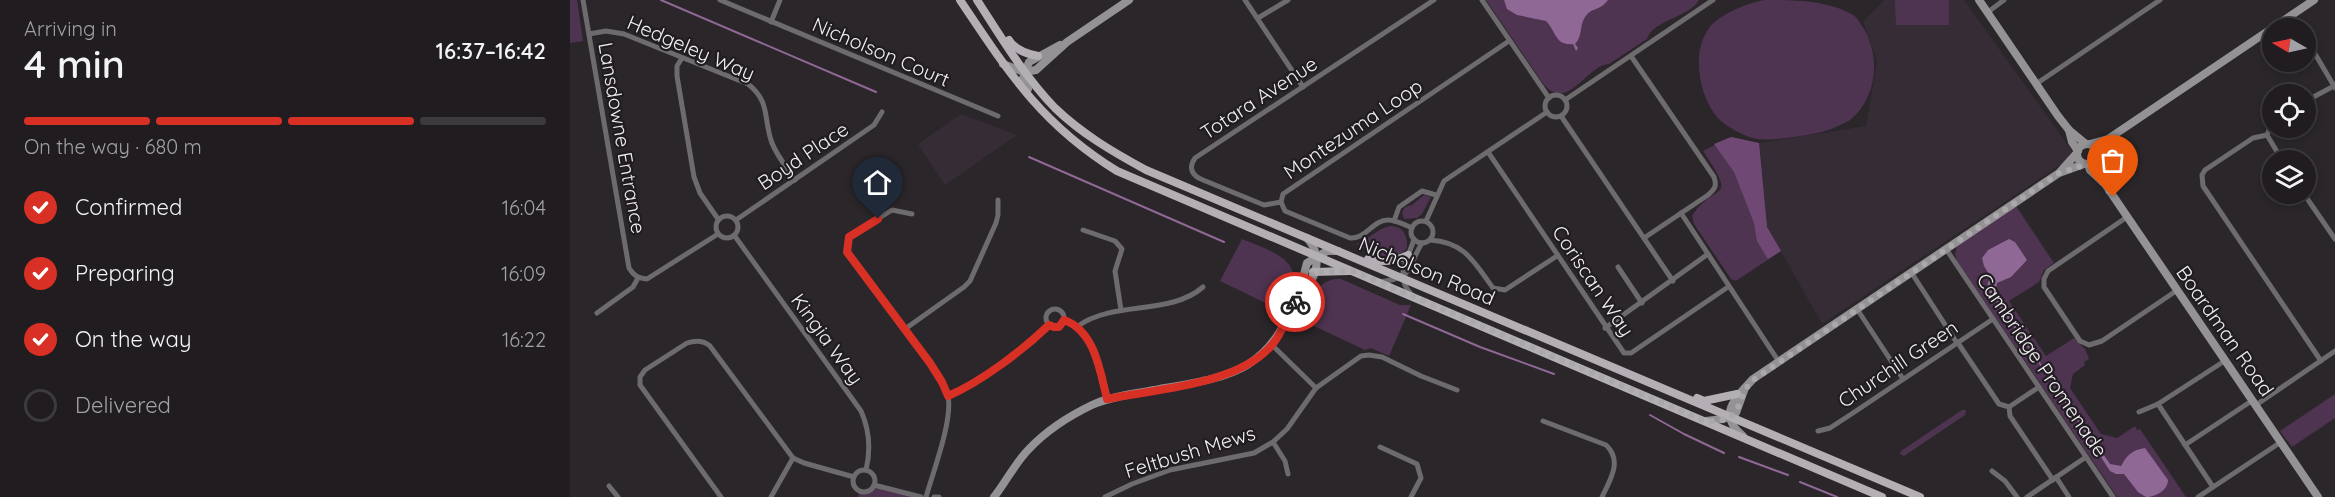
<!DOCTYPE html>
<html lang="en">
<head>
<meta charset="utf-8">
<style>
	body { margin:0; font-family:Quicksand,sans-serif; background:#2d292d; color:#f1f3f6; height:100vh; display:flex; flex-direction:column; font-size:22px; white-space:nowrap }
	* { box-sizing:border-box; margin:0 }
	p { font-size:20px; color:#a2a1a5 }
	.icon { flex:none; width:33px; height:33px; fill:none; stroke:currentColor; stroke-width:2; stroke-linecap:round; stroke-linejoin:round }
	.map { position:relative; flex:1; overflow:hidden }
	.side { display:flex; flex-direction:column; background:#201c20; width:570px }
	.side>* { flex:none }
	.needle { width:39px; rotate:279deg }
	.controls { position:absolute; left:1692px; top:18px; display:grid; gap:12px }
	.controls a { display:grid; place-items:center; width:54px; height:54px; border-radius:50%; background:#201c20; box-shadow:0 3px 9px #0003,0 0 0 2px #3d3a3e; font-size:30px }
	.pin { position:absolute; display:grid; place-items:center; width:51px; height:51px; color:#fff; margin:-62px -26px; border-radius:50% 50% 50% 0; rotate:-45deg; box-shadow:0 0 6px #0007 }
	.pin .icon { rotate:45deg }
	.courier { position:absolute; display:grid; place-items:center; width:60px; height:60px; margin:-30px; border:4px solid #d93025; border-radius:50%; background:#fff; color:#222; box-shadow:0 2px 8px #0007 }
	.head em { font-style:normal; font-weight:600 }
	.head div { display:flex; flex-direction:column-reverse }
	.head { display:flex; align-items:center; justify-content:space-between; height:102px; padding:0 24px }
	h1 { font-size:39px; font-weight:600; line-height:45px }
	.bar { display:grid; grid-template-columns:repeat(4,1fr); gap:9px 6px; align-content:center; height:72px; padding:0 24px }
	.bar i { height:8px; border-radius:4px; background:#3d3a3e }
	.bar .on { background:#d93025 }
	.bar p { grid-column:span 4 }
	ol { padding:0 24px; list-style:none }
	li { display:flex; align-items:center; gap:18px; height:66px }
	li p { margin-inline-start:auto }
	li .icon { padding:6px; border-radius:50%; background:#d93025; color:#fff; stroke-width:4 }
	li:last-child { color:#a2a1a5 }
	li i { width:33px; height:33px; border:3px solid #3d3a3e; border-radius:50% }
	main { display:flex; flex:1; min-height:0 }
	.map>svg:first-child { display:block }
</style>
</head>
<body>
<main>
<section class="side">
<div class="head"><div><h1>4 min</h1><p>Arriving in</p></div><em>16:37–16:42</em></div>
<div class="bar"><i class="on"></i><i class="on"></i><i class="on"></i><i></i><p>On the way · 680 m</p></div>
<ol>
<li><svg class="icon" aria-label="check" viewBox="0 0 24 24"><path d="M5 12l5 5 9-10"/></svg>Confirmed<p>16:04</p></li>
<li><svg class="icon" aria-label="check" viewBox="0 0 24 24"><path d="M5 12l5 5 9-10"/></svg>Preparing<p>16:09</p></li>
<li><svg class="icon" aria-label="check" viewBox="0 0 24 24"><path d="M5 12l5 5 9-10"/></svg>On the way<p>16:22</p></li>
<li><i></i>Delivered</li>
</ol>
</section>
<div class="map">
<svg width="1765" height="497" viewBox="0 0 1765 497">
	<rect width="100%" height="100%" fill="#2a262a"/>
	<!-- built -->
	<g fill="#352c36">
		<path d="M1314,0H1394L1505,155L1252,324L1197,227L1189,143L1296,126L1307,60L1293,22Z"/>
		<path d="M391,114L447,135L375,185L348,144Z"/>
	</g>
	<!-- green -->
	<g fill="#4e3451">
		<path d="M0,0H7L13,41L0,43Z"/>
		<path d="M916,0H1129C1119,18 1084,19 1077,39L1039,64C1016,65 999,112 974,85Z"/>
		<path d="M1195,0C1223,0 1258,0 1283,15C1287,17 1289,22 1292,26C1311,53 1308,98 1280,120C1271,126 1252,133 1242,134C1225,137 1204,141 1187,139C1175,137 1155,126 1147,117C1129,96 1121,52 1139,28C1148,15 1179,2 1195,0Z"/>
		<path d="M1325,0H1379V25H1326Z"/>
		<path d="M1161,137L1189,143L1197,227L1211,251L1166,281L1161,279L1124,224L1122,216C1145,180 1169,205 1133,151Z"/>
		<path d="M854,195L861,197L852,214L847,218L834,219L832,213L835,207L842,205Z"/>
		<path d="M1446,206L1484,263L1474,270L1469,282L1439,301L1476,356L1504,338L1515,349L1519,359L1514,362L1515,365L1503,374L1500,388L1531,434L1547,438L1565,426L1567,430L1570,429L1616,497H1547L1387,261L1385,254L1387,246Z"/>
		<path d="M821,226C833,226 838,236 837,248C822,266 802,252 786,244C799,240 807,228 821,226Z"/>
		<path d="M672,239C688,246 725,256 723,278C721,288 714,300 710,310L650,281Z"/>
		<path d="M765,279H771L830,305H841L819,356L801,348L795,350L731,320C739,302 744,283 765,279Z"/>
		<path d="M1765,394V418L1722,447L1710,431Z"/>
		<path d="M1392,410H1396L1395,415L1334,456L1330,454L1331,451Z"/>
		<path d="M305,486L349,497H288L290,491H297Z"/>
	</g>
	<!-- forest -->
	<path fill="#6f4974" d="M1161,137L1189,143L1197,227L1211,251L1198,259L1187,241L1184,223L1164,172L1144,144Z"/>
	<!-- water -->
	<g fill="#906895">
		<path d="M934,0H1038C1029,12 1023,6 1015,17C1009,26 1013,36 1005,44L1008,48L1006,51L1003,44C985,46 986,31 976,21L947,15L937,9Z"/>
		<path d="M1439,239L1445,242L1457,260L1441,277L1427,283L1425,293L1473,367L1472,368L1417,289L1418,282L1422,279L1414,266L1412,258L1418,250Z"/>
		<path d="M1489,389L1540,464L1551,466C1557,455 1562,450 1575,448L1598,480C1598,490 1586,497 1576,497L1568,492L1554,474H1546L1540,471L1487,390Z"/>
	</g>
	<g fill="none" stroke-linecap="round" stroke-linejoin="round">
		<!-- stream -->
		<g stroke="#906895" stroke-width="2">
			<path d="M91,0L306,92"/>
			<path d="M459,157L654,242"/>
			<path d="M833,314L910,347L984,374"/>
			<path d="M1080,415L1114,434L1154,453"/>
			<path d="M1169,457L1218,475"/>
			<path d="M1230,482L1267,497"/>
		</g>
		<!-- street -->
		<g stroke="#6d6b6e" stroke-width="5">
			<path d="M13,0L59,268C64,276 68,278 77,279L148,234"/>
			<path d="M150,0L428,116"/>
			<path d="M675,0L733,87"/>
			<path d="M912,0L979,98"/>
			<path d="M1418,12L1434,0"/>
			<path d="M1720,16L1729,28"/>
			<path d="M688,18L718,0"/>
			<path d="M201,22L210,0"/>
			<path d="M19,34L36,31L54,34L178,84C201,102 193,119 202,143C207,156 217,168 225,180"/>
			<path d="M1736,38L1737,41"/>
			<path d="M1741,47L1764,86L1765,85"/>
			<path d="M1061,56L1144,177C1147,186 1145,189 1138,195L1074,238"/>
			<path d="M112,58L107,66V76L124,177L130,193L148,219"/>
			<path d="M1466,84L1590,0"/>
			<circle cx="986" cy="106" r="11"/>
			<path d="M995,100L1143,0"/>
			<path d="M1736,101L1764,86L1765,88"/>
			<path d="M991,116L1103,281"/>
			<path d="M1702,123L1697,135L1712,160"/>
			<path d="M1697,135L1683,138L1635,170L1632,175L1633,186L1751,361"/>
			<path d="M918,152L1054,353H1061L1158,287"/>
			<path d="M1734,194L1765,239"/>
			<path d="M711,202L694,205L633,180C622,176 618,168 625,158L864,0"/>
			<path d="M1111,213L1209,362"/>
			<path d="M342,214L322,210L279,237L277,252L360,363C366,373 375,384 378,396C383,420 363,472 356,497"/>
			<circle cx="157" cy="227" r="11"/>
			<path d="M1557,217L1478,271L1474,279V287L1510,341L1519,345L1532,341L1606,291"/>
			<path d="M166,220L304,125L312,112"/>
			<circle cx="852" cy="232" r="11"/>
			<path d="M824,221L829,207L852,191L866,195"/>
			<path d="M856,221L874,181L977,112"/>
			<path d="M842,228C835,225 826,220 818,220C803,220 796,239 780,238L715,211L711,202L713,194L939,41"/>
			<path d="M513,230L545,241L552,249L545,271L551,310"/>
			<path d="M164,235L291,411C300,431 301,449 296,470"/>
			<path d="M860,240C895,242 904,262 923,288L935,290L987,256"/>
			<path d="M1376,249L1543,497"/>
			<path d="M1048,267L1072,303"/>
			<path d="M1341,272L1387,343"/>
			<path d="M809,282C845,278 836,269 852,243"/>
			<path d="M841,294C824,275 838,260 844,239"/>
			<path d="M1287,309L1333,379"/>
			<circle cx="485" cy="318" r="9"/>
			<path d="M27,313L63,287L68,278"/>
			<path d="M494,320C525,331 530,371 537,399"/>
			<path d="M508,326C544,300 600,316 633,287"/>
			<path d="M1035,328L1138,254"/>
			<path d="M335,329L394,287L400,281L426,223L428,215V200"/>
			<path d="M1388,343L1429,404L1439,407L1440,416L1483,480"/>
			<path d="M702,345L746,388"/>
			<path d="M378,396C411,382 454,350 479,325"/>
			<path d="M1588,404L1643,487"/>
			<path d="M1686,405L1765,351"/>
			<path d="M1439,407L1469,387"/>
			<path d="M1569,412L1588,404L1656,360"/>
			<path d="M973,421L1036,445C1053,461 1040,480 1032,497"/>
			<path d="M1248,431L1260,428L1286,411L1423,319"/>
			<path d="M703,442L715,461L718,474"/>
			<path d="M1615,445L1683,400"/>
			<path d="M810,447L847,464L851,478L841,497"/>
			<circle cx="294" cy="481" r="11"/>
			<path d="M1422,471L1435,481L1447,497"/>
			<path d="M1486,477L1499,497"/>
			<path d="M304,485L351,497"/>
			<path d="M39,486L48,497"/>
			<path d="M151,497L70,385V377L75,370L117,343C126,340 133,340 140,346L223,458L234,463L284,477"/>
			<path d="M201,497L223,458"/>
			<path d="M364,497H369"/>
			<path d="M535,497L562,484L600,470L684,453L703,442L717,429L746,388L791,356L799,355L812,357L851,376L887,390"/>
			<path d="M1457,497L1516,457"/>
			<path d="M1628,497L1711,442"/>
		</g>
		<!-- secondary -->
		<g stroke="#959295" stroke-width="8">
			<path d="M1409,0L1488,116L1499,130L1516,144"/>
			<path d="M433,64L454,72L466,70L497,42L559,0"/>
			<path d="M458,89L452,81L459,62L490,45"/>
			<path d="M1499,130L1502,142L1508,151"/>
			<path d="M1520,144L1538,139L1744,0"/>
			<circle cx="1517" cy="154" r="10"/>
			<path d="M1526,159L1535,183"/>
			<path d="M1518,164L1520,170L1535,184L1748,497"/>
			<path d="M1490,172L1507,153"/>
			<path d="M731,290C749,278 752,254 737,238"/>
			<path d="M1136,421L1153,419L1166,413L1175,388"/>
			<path d="M1173,436C1146,414 1166,398 1183,379L1489,173L1514,164"/>
			<path d="M424,497C436,482 445,463 459,449C477,430 499,416 522,405C541,396 564,394 584,390C663,376 697,374 729,293C732,285 734,273 737,263L757,251H768"/>
		</g>
		<!-- primary -->
		<g stroke="#b4afb4" stroke-width="8">
			<path d="M390,0C439,73 471,124 547,171L1312,497"/>
			<path d="M407,0C431,37 454,76 485,108C512,134 543,152 576,170L1350,497"/>
			<path d="M439,40C445,50 457,54 468,56"/>
			<path d="M798,259C811,263 826,261 838,255"/>
			<path d="M743,272L779,271"/>
			<path d="M1127,398L1134,401L1167,394"/>
		</g>
	</g>
	<g fill="none" stroke-linecap="round" stroke-linejoin="round">
		<!-- done -->
		<path stroke="#aba8ab" stroke-width="6" stroke-dasharray="0 10.8" d="M725,302C731,290 738,284 743,272L783,271L1135,421C1178,422 1162,401 1183,380L1489,173L1518,164L1543,197"/>
		<!-- route -->
		<path stroke="#d93025" stroke-width="8" d="M308,219L279,237L277,252L360,363L372,382L378,396C411,382 453,350 479,325L484,327H489L494,320C525,331 530,371 537,399C586,389 667,385 701,346C712,334 718,316 725,302"/>
	</g>
	<g text-anchor="middle" stroke-width="4.5" stroke-linejoin="round" paint-order="stroke">
		<!-- street labels -->
		<g font-size="20" fill="#f1eef1" stroke="#201c21">
			<text transform="translate(121 48) rotate(23)" y="7">Hedgeley Way</text>
			<text transform="translate(311 52) rotate(23)" y="7">Nicholson Court</text>
			<text transform="translate(689 98) rotate(-33)" y="7">Totara Avenue</text>
			<text transform="translate(783 129) rotate(-34)" y="7">Montezuma Loop</text>
			<text transform="translate(52 138) rotate(80)" y="7">Lansdowne Entrance</text>
			<text transform="translate(233 156) rotate(-34)" y="7">Boyd Place</text>
			<text transform="translate(857 271) rotate(23)" y="7">Nicholson Road</text>
			<text transform="translate(1023 281) rotate(56)" y="7">Coriscan Way</text>
			<text transform="translate(1655 331) rotate(55)" y="7">Boardman Road</text>
			<text transform="translate(257 339) rotate(54)" y="7">Kingia Way</text>
			<text transform="translate(1328 364) rotate(-34)" y="7">Churchill Green</text>
			<text transform="translate(1472 365) rotate(56)" y="7">Cambridge Promenade</text>
			<text transform="translate(620 452) rotate(-17)" y="7">Feltbush Mews</text>
		</g>
	</g>
</svg>
<div class="controls">
<a><svg class="needle" viewBox="-14 -14 28 28"><path d="M0-13l5 13h-10z" fill="#e53935"/><path d="M0 13l5-13h-10z" fill="#a2a1a5"/></svg></a>
<a><svg class="icon" aria-label="locate" viewBox="0 0 24 24"><circle cx="12" cy="12" r="6"/><path d="M12 2v4M12 18v4M2 12h4M18 12h4"/></svg></a>
<a><svg class="icon" aria-label="layers" viewBox="0 0 24 24"><path d="M12 4l9 5-9 5-9-5zM3 14l9 5 9-5"/></svg></a>
</div>
<div class="pin" style="left:1543px;top:197px;background:#ea580c"><svg class="icon" aria-label="bag" viewBox="0 0 24 24"><path d="M5 8h14l-1 12H6zM9 8a3 3 0 0 1 6 0"/></svg></div>
<div class="pin" style="left:308px;top:219px;background:#1f2937"><svg class="icon" aria-label="home" viewBox="0 0 24 24"><path d="M3 11l9-7 9 7M6 9v11h12V9"/></svg></div>
<div class="courier" style="left:725px;top:302px"><svg class="icon" aria-label="bike" viewBox="0 0 24 24"><circle cx="6" cy="16" r="4"/><circle cx="18" cy="16" r="4"/><path d="M6 16l4-8h5l3 8M10 8l3 8H6M13 5h3"/></svg></div>
</div>
</main>
</body>
</html>
